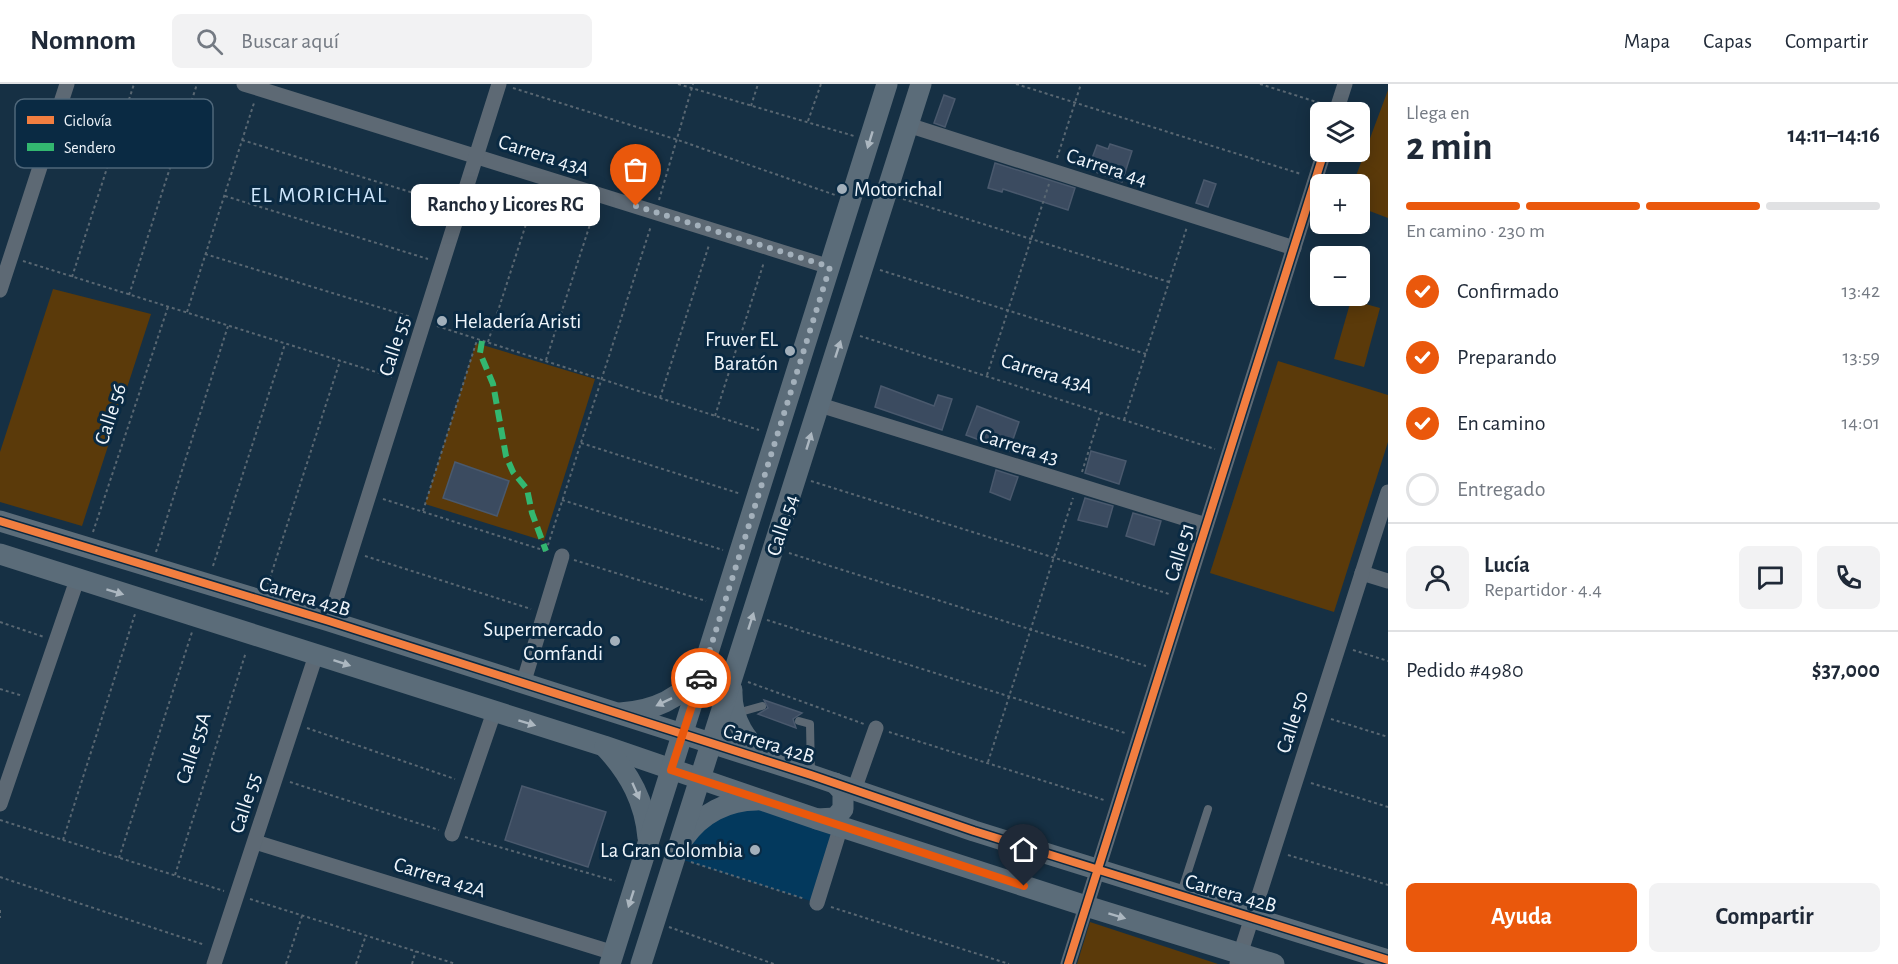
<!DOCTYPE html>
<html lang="es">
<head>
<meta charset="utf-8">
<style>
	body { margin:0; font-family:"Alegreya Sans",sans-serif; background:#f2f2f3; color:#1f2937; height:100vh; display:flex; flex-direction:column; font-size:22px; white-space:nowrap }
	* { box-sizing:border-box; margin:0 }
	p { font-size:20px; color:#747a83 }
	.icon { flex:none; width:33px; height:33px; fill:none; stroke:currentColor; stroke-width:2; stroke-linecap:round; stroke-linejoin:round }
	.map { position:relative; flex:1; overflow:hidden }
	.panel { display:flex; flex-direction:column; background:#fff; width:510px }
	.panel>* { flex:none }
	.fabs { position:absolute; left:1310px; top:18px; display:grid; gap:12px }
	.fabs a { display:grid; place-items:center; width:60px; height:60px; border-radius:9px; background:#fff; box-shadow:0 3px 15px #0003; font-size:30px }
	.pin { position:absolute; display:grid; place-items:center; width:51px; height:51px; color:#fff; margin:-62px -26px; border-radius:50% 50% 50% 0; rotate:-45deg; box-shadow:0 0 6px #0007 }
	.pin .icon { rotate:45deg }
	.courier { position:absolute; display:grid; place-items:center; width:60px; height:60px; margin:-30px; border:4px solid #ea580c; border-radius:50%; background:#fff; color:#222; box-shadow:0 2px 8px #0007 }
	.bubble { position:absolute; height:42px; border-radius:9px; background:#fff; box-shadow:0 3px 15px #0003; font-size:20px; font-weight:700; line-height:42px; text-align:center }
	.overview em { font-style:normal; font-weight:700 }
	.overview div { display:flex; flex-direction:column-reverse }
	.overview { display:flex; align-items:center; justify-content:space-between; height:102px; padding:0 18px }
	h1 { font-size:39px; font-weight:700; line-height:45px }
	.bar { display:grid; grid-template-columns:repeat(4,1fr); gap:9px 6px; align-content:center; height:72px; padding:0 18px }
	.bar i { height:8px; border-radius:4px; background:#e0e1e3 }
	.bar .selected { background:#ea580c }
	.bar p { grid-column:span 4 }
	.line { display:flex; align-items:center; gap:15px; padding:0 18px; border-top:2px solid #e0e1e3 }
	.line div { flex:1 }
	.round { display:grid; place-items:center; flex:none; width:63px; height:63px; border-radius:9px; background:#f2f2f3 }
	ol { padding:0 18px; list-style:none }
	li { display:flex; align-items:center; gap:18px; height:66px }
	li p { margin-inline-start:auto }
	li .icon { padding:6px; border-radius:50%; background:#ea580c; color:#fff; stroke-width:4 }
	li:last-child { color:#747a83 }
	li i { width:33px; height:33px; border:3px solid #e0e1e3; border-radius:50% }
	.primary-button { display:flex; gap:12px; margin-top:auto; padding:12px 18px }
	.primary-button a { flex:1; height:69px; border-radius:9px; background:#ea580c; color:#fff; font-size:24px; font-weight:700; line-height:69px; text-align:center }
	.primary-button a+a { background:#f2f2f3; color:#1f2937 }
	header { display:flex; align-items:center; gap:36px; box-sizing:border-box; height:84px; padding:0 30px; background:#fff; border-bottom:2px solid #e0e1e3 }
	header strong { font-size:28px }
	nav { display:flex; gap:33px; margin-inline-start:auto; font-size:21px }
	.search { width:420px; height:54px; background:#f2f2f3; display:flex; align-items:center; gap:15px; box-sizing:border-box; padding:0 21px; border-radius:9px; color:#747a83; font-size:22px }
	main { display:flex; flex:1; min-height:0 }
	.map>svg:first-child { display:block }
</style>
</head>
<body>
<header>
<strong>Nomnom</strong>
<div class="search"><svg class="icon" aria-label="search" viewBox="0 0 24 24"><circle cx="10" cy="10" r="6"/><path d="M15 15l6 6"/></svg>Buscar aquí</div>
<nav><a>Mapa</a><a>Capas</a><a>Compartir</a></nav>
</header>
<main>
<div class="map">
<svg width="1388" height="880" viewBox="0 0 1388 880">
	<rect width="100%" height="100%" fill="#163044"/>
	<!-- built -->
	<path fill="#03395d" d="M730,719L841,742L817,819L674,773Z"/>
	<!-- green -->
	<g fill="#5b3a0a">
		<path d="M1388,6V134L1359,123V100H1353Z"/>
		<path d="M53,205L151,230L82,442L0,418V368Z"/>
		<path d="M1351,216L1380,224L1364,283L1334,275Z"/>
		<path d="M476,259L595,295L544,457L425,420Z"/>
		<path d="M1278,277L1388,311V358L1334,528L1210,489Z"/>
		<path d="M1090,838L1218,880H1077Z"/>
	</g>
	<!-- building -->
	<g fill="#3b4b60" stroke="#4a596d" stroke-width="1.5">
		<path d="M944,11L955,15L945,43L934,39Z"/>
		<path d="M1110,60L1132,67L1122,98L1088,85L1097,61L1108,65Z"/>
		<path d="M995,79L1075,104L1068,126L1003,105L1002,108L988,104Z"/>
		<path d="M1204,96L1216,100L1208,123L1196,119Z"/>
		<path d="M881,302L934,322L938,311L952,315L942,346L875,323Z"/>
		<path d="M977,322L1019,338L1009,367L966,351Z"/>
		<path d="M1091,367L1126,377L1119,400L1085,389Z"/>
		<path d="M455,378L509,397L497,432L443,414Z"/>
		<path d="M996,386L1018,393L1010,416L990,408Z"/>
		<path d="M1085,414L1113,422L1107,443L1078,436Z"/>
		<path d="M1133,429L1161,437L1154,461L1126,452Z"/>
		<path d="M764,616L802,629L793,635L796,644L758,630L768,624Z"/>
		<path d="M522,702L606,728L588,783L505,756Z"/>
	</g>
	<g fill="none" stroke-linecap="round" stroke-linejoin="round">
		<!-- path -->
		<g stroke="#596772" stroke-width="2" stroke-dasharray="3 3" stroke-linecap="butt">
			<path d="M678,0L854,52"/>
			<path d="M1016,0L1301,90"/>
			<path d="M1260,0L1323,20"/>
			<path d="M513,4L678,56L835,111"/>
			<path d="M751,22L758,0"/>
			<path d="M808,37L821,0"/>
			<path d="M242,56L446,119"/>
			<path d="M1057,74L1081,0"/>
			<path d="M225,112L428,175"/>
			<path d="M903,115L1169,198"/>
			<path d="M659,116L693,0"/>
			<path d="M205,170L411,233"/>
			<path d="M23,177L392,293"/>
			<path d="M880,186L1146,270"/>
			<path d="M72,193L134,0"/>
			<path d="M129,211L197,0"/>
			<path d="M187,228L254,19"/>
			<path d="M437,242L759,346"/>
			<path d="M860,252L1215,365"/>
			<path d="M488,258L537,106"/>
			<path d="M546,276L595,125"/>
			<path d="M987,291L1049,100"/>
			<path d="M660,314L709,161"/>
			<path d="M715,332L764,178"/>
			<path d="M1124,336L1187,143"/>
			<path d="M581,359L741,410"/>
			<path d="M1082,388L1101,328"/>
			<path d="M811,397L1169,510"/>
			<path d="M383,415L546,467"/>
			<path d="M562,416L723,466"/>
			<path d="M423,427L477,256"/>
			<path d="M93,448L168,223"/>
			<path d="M546,467L651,142"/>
			<path d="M156,468L228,242"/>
			<path d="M789,469L1146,582"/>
			<path d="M365,472L531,525"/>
			<path d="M574,476L706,517"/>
			<path d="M213,482L285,260"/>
			<path d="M268,500L340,277"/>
			<path d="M767,536L1125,649"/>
			<path d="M0,538L44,553"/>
			<path d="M1353,566L1388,577"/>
			<path d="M748,598L864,640"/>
			<path d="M0,605L23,612"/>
			<path d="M1331,635L1388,653"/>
			<path d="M307,644L455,695"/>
			<path d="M889,648L1104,716"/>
			<path d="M988,678L1073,414"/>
			<path d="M290,698L439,746"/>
			<path d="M1311,699L1388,723"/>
			<path d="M0,736L224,807"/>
			<path d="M465,753L615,797"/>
			<path d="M63,756L135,530"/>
			<path d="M1288,771L1388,801"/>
			<path d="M119,774L192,548"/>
			<path d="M691,778L805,815"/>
			<path d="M175,791L246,568"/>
			<path d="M0,793L205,861"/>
			<path d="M250,815L456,880"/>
			<path d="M831,823L1009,880"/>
			<path d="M0,826V834"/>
			<path d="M669,843L774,880"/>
			<path d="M286,880L302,832"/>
			<path d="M356,880L366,851"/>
			<path d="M412,880L416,867"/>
		</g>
		<!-- lane -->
		<g stroke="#5d6974" stroke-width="8">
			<path d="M737,629L762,622"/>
			<path d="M799,637L810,640L811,690"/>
			<path d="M1181,809L1208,725"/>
		</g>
		<!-- street -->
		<g stroke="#5d6974" stroke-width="15">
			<path d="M244,0L830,183"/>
			<path d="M1336,28L1345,0"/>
			<path d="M908,41L1294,164"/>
			<path d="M0,206L67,0"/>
			<path d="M820,321L1206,441"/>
			<path d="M1362,489L1388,497"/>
			<path d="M329,537L499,0"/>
			<path d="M523,600L562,472"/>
			<path d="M854,706L876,644"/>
			<path d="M0,720L77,496"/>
			<path d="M452,750L494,628"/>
			<path d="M255,758L614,869"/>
			<path d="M817,819L841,742"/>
			<path d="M214,880L316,571"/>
			<path d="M1068,880L1324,68"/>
			<path d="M1237,880L1388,408"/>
		</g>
		<!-- secondary -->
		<g stroke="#5b6c79" stroke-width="21">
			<path d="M0,437L329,537L811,691L974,747L1388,876"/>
			<path d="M0,470L604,662L817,735L1086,822L1274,880"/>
			<path d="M732,606C731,635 746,660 770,674"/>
			<path d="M620,629C652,627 682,615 700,587"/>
			<path d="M605,663C630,690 645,718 648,754"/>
			<path d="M817,735L835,734L843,725V708L835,699"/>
			<path d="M684,754C701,730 727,716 757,716"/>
			<path d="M610,880L887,0"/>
			<path d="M641,880L921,0"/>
		</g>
		<!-- quiet -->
		<path stroke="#33b770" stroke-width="6" stroke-dasharray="12 6" stroke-linecap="butt" d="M482,257L480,269L493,300L506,372L513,388L527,405L532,429L546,467"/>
		<defs>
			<g id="cycleway">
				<path d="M0,437L329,537L811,691L974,747L1388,876"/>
				<path d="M1068,880L1324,68"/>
			</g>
		</defs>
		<!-- cycleway casing -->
		<use href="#cycleway" stroke="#0a2a43" stroke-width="11"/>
		<!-- cycleway -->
		<use href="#cycleway" stroke="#f27e40" stroke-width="8"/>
	</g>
	<!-- one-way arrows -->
	<defs><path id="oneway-solid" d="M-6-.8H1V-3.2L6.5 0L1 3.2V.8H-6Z" transform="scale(1.5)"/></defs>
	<g fill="#acb7c0">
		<use href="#oneway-solid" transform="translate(870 56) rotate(107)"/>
		<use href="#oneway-solid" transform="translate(838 265) rotate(-72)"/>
		<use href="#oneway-solid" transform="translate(809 357) rotate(-73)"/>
		<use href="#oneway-solid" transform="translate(115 508) rotate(17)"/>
		<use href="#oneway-solid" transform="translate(751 537) rotate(-72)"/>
		<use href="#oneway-solid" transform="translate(342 579) rotate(18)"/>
		<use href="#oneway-solid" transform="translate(664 618) rotate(154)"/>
		<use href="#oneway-solid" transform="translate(527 639) rotate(17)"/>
		<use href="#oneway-solid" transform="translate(636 707) rotate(66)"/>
		<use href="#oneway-solid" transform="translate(631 815) rotate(108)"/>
		<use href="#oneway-solid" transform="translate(1117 832) rotate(17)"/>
	</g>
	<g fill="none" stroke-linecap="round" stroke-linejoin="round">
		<!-- done -->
		<path stroke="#a3b0bb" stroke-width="6" stroke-dasharray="0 10.8" d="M636,122L830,183L701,594"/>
		<!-- route -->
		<path stroke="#ea580c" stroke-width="8" d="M701,594L671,686L1024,802"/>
	</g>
	<!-- markers -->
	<g fill="#a3b0bb" stroke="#0a2a43" stroke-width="2">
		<circle cx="842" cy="105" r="6"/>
		<circle cx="442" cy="237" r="6"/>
		<circle cx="790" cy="267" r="6"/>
		<circle cx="615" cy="557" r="6"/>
		<circle cx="755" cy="766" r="6"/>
	</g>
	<g text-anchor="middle" stroke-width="6" stroke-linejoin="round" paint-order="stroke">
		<!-- street labels -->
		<g font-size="21" fill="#eff5fb" stroke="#0a2a43">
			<text transform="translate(544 71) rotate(18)" y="7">Carrera 43A</text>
			<text transform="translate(1107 83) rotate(18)" y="7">Carrera 44</text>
			<text transform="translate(394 262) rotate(-72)" y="7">Calle 55</text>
			<text transform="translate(1047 289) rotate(17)" y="7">Carrera 43A</text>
			<text transform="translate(110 330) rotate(-72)" y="7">Calle 56</text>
			<text transform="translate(1019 362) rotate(17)" y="7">Carrera 43</text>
			<text transform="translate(782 441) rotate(-72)" y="7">Calle 54</text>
			<text transform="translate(1179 468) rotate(-73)" y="7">Calle 51</text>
			<text transform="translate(305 512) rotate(17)" y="7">Carrera 42B</text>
			<text transform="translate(1292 638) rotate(-72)" y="7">Calle 50</text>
			<text transform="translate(769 659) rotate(17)" y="7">Carrera 42B</text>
			<text transform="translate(193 664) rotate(-72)" y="7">Calle 55A</text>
			<text transform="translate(245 719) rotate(-72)" y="7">Calle 55</text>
			<text transform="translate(440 793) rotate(17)" y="7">Carrera 42A</text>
			<text transform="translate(1231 809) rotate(16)" y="7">Carrera 42B</text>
		</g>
		<!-- poi labels -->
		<g font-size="21" fill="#eff5fb" stroke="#0a2a43" text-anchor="end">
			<text x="854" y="112" text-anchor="start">Motorichal</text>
			<text x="454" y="244" text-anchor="start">Heladería Aristi</text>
			<text x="778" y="262">Fruver EL<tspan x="778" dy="24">Baratón</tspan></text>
			<text x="603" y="552">Supermercado<tspan x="603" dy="24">Comfandi</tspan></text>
			<text x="743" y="773">La Gran Colombia</text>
		</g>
		<!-- neighbourhood labels -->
		<g font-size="22" letter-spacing="1.5" fill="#cee6fc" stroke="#0a2a43">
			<text x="319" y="118">EL MORICHAL</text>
		</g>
	</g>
	<!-- legend -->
	<rect x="15" y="15" width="198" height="69" rx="9" fill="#0a2a43" stroke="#4f677a" stroke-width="1.5"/>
	<rect x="27" y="32" width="27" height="8" fill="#f27e40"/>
	<rect x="27" y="59" width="27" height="8" fill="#33b770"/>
	<g font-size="16" fill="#eff5fb">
		<text x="64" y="42">Ciclovía</text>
		<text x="64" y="69">Sendero</text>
	</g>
</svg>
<div class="fabs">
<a><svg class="icon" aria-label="layers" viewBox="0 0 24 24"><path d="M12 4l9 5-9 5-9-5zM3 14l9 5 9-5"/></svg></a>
<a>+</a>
<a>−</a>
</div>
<div class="pin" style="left:636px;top:122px;background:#ea580c"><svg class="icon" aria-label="bag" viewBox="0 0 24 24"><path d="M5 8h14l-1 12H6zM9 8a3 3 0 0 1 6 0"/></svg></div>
<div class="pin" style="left:1024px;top:802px;background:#1f2937"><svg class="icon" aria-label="home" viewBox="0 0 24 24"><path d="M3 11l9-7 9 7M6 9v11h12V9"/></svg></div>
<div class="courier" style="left:701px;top:594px"><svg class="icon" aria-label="car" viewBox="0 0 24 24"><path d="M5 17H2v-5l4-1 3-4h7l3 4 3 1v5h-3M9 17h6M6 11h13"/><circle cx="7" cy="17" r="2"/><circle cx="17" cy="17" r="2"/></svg></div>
<div class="bubble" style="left:411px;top:100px;width:189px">Rancho y Licores RG</div>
</div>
<section class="panel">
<div class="overview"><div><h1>2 min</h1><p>Llega en</p></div><em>14:11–14:16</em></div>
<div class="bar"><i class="selected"></i><i class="selected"></i><i class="selected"></i><i></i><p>En camino · 230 m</p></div>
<ol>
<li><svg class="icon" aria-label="check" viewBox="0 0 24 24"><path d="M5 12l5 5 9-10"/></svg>Confirmado<p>13:42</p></li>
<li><svg class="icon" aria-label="check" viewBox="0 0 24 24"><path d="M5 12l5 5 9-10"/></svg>Preparando<p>13:59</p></li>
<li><svg class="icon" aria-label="check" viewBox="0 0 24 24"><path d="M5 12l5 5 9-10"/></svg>En camino<p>14:01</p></li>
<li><i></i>Entregado</li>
</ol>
<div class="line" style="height:108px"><a class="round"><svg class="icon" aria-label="person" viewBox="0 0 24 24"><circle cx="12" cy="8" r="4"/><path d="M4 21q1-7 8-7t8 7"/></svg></a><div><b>Lucía</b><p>Repartidor · 4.4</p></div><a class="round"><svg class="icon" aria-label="chat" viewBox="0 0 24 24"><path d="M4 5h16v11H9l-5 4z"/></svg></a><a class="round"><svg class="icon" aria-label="phone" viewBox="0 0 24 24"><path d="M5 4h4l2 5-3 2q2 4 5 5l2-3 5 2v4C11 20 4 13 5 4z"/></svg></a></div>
<div class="line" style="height:78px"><div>Pedido #4980</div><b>$37,000</b></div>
<div class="primary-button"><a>Ayuda</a><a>Compartir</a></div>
</section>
</main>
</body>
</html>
